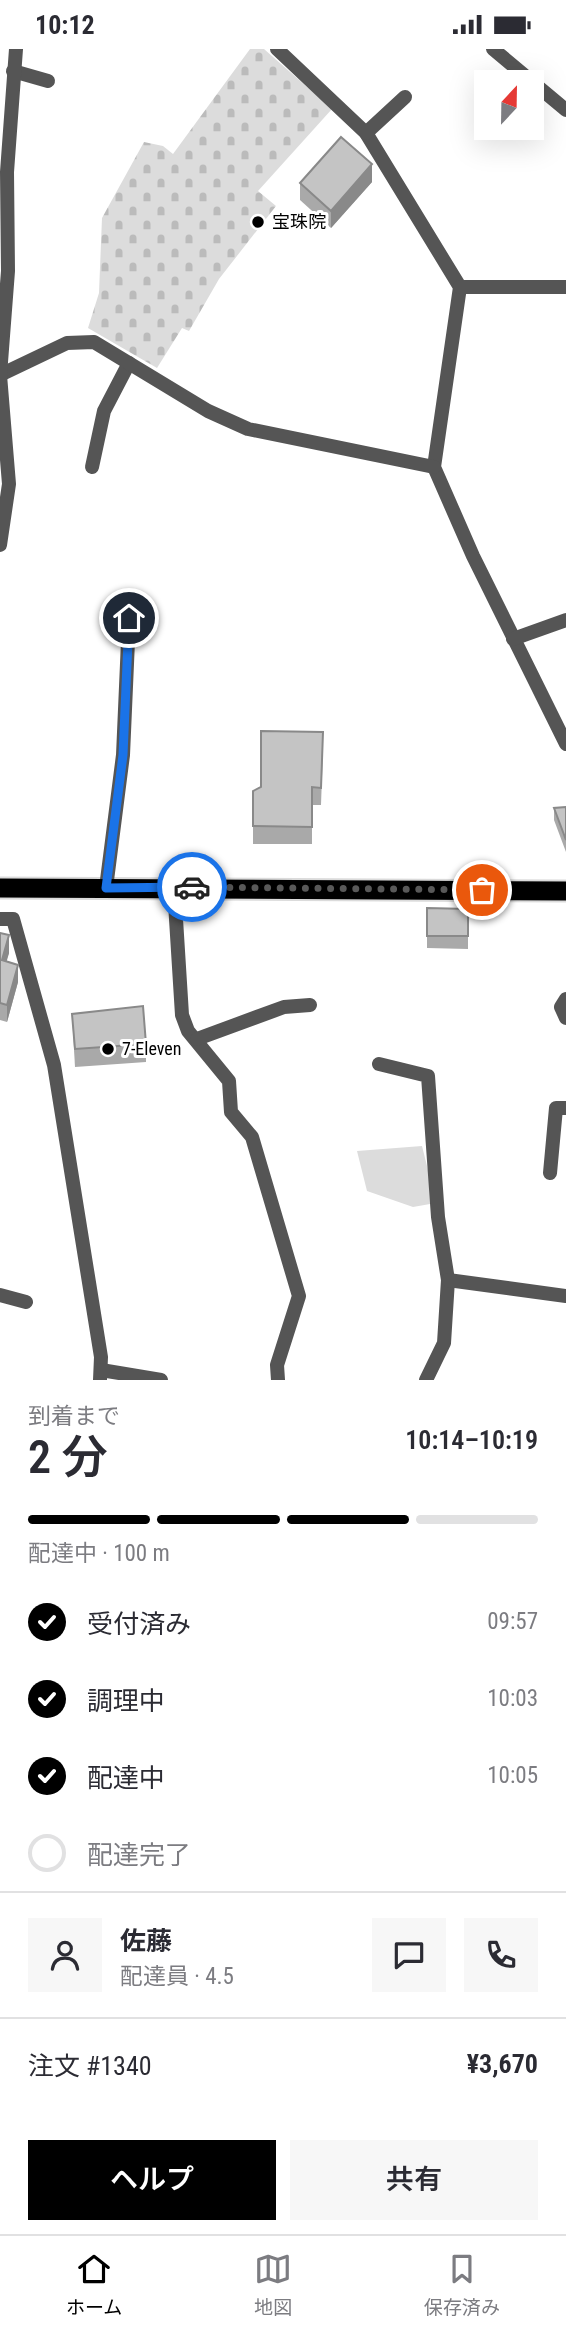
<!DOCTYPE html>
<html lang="ja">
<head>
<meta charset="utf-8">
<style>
	body { margin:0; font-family:"Roboto Condensed","Noto Sans JP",sans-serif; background:#f7f7f7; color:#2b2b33; height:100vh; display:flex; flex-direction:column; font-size:26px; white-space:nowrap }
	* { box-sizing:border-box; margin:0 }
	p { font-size:23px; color:#7c7c81 }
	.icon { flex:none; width:38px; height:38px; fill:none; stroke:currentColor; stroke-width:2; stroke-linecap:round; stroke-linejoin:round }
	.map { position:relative; height:1331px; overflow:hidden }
	.drawer { display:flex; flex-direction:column; background:#fff; flex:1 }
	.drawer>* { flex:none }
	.needle { width:46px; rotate:22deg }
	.fabs { position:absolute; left:474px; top:21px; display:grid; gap:14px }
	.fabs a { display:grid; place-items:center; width:70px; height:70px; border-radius:0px; background:#fff; box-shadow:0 7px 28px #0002; font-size:35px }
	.pin { position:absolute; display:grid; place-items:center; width:60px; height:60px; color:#fff; margin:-30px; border:4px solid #fff; border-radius:50%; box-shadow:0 2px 7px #0007 }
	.courier { position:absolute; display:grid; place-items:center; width:70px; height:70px; margin:-35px; border:5px solid #1a73e8; border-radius:50%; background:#fff; color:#222; box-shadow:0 2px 9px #0007 }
	.head em { font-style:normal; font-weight:600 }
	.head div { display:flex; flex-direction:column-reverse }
	.head { display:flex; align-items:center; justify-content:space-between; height:119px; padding:0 28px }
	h1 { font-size:46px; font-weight:600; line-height:52px }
	.bar { display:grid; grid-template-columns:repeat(4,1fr); gap:10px 7px; align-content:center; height:84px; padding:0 28px }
	.bar i { height:9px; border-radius:5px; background:#e1e1e2 }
	.bar .selected { background:#000 }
	.bar p { grid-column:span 4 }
	.line { display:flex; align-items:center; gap:18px; padding:0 28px; border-top:2px solid #e1e1e2 }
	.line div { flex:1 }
	.round { display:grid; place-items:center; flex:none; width:74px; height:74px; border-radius:0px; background:#f7f7f7 }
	ol { padding:0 28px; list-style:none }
	li { display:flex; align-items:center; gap:21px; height:77px }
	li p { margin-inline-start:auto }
	li .icon { padding:7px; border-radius:50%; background:#000; color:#fff; stroke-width:4 }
	li:last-child { color:#7c7c81 }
	li i { width:38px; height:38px; border:4px solid #e1e1e2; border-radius:50% }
	.primary-button { display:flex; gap:14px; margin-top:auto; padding:14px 28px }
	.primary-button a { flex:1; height:80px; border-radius:0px; background:#000; color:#fff; font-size:28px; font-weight:600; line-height:80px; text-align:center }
	.primary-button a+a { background:#f7f7f7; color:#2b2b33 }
	.status { display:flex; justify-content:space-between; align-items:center; height:49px; padding:0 35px; background:#fff; direction:ltr }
	.status svg { height:19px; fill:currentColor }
	.tab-bar { display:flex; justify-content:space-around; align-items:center; height:98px; border-top:2px solid #e1e1e2; background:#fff; font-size:19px; color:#7c7c81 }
	.tab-bar a { display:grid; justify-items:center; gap:4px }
	.tab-bar .selected { color:#000 }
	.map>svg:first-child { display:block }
</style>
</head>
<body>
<div class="status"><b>10:12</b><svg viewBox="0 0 49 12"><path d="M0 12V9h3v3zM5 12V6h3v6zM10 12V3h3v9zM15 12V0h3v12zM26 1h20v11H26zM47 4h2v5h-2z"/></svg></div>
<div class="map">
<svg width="566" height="1331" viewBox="0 0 566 1331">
	<defs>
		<pattern id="cemetery-stones" width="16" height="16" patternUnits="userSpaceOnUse" patternTransform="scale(1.75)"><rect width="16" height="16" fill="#dcdcdc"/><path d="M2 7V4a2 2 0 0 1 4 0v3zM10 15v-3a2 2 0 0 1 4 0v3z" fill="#bbb"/></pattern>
	</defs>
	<rect width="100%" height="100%" fill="#fff"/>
	<!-- cemetery -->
	<path fill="url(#cemetery-stones)" d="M250,0H264L332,60L258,142L276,157L219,230L189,282L182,279L157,319L88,279L99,244L102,169L144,93L163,97L173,105Z"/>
	<!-- park -->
	<path fill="#dcdcdc" d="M422,1097L429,1125L430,1155L413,1158L367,1142L357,1102Z"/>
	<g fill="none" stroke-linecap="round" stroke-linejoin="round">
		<defs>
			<path id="trunk" d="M0,839L566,842"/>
		</defs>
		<!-- trunk casing -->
		<use href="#trunk" stroke="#dbdbdb" stroke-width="23"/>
		<!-- service -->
		<path stroke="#555" stroke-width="14" d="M92,418L104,362L129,314"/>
		<!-- minor -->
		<g stroke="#555" stroke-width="14">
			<path d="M277,0L366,84L460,238L434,418L473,507L566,695"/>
			<path d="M493,0L566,61"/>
			<path d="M13,22L48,32"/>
			<path d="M366,84L405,48"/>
			<path d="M460,238H566"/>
			<path d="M0,326L67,294L94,293L208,362L248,380L434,418"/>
			<path d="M0,496L9,435L0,326L8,222L7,123L16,0"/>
			<path d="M513,590L566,571"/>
			<path d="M174,838L182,966L188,982L229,1032L231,1063L252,1088L299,1247L277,1316L278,1331"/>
			<path d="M106,839L123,706L129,569"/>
			<path d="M0,870H13L54,1016L101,1308L100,1331"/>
			<path d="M566,950L561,958L566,969"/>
			<path d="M197,990L284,958L310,956"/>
			<path d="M379,1015L428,1027L438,1168L448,1231L444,1294L426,1331"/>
			<path d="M550,1124L556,1059H566"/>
			<path d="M448,1231L566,1247"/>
			<path d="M0,1246L26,1253"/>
			<path d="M101,1321L161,1331"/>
		</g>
		<!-- trunk -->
		<use href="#trunk" stroke="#000" stroke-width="19"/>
	</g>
	<!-- wall -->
	<g fill="#a9a9a9">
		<path d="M372,133L331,179L300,151V134Z"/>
		<path d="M323,700L321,756H312V795H253V742Z"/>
		<path d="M566,758V803L554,771V759Z"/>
		<path d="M427,859L468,860V900L427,899Z"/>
		<path d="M0,884L9,904L6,912L18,933L7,973L0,971Z"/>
		<path d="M72,965L146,995V1013L75,1018Z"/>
	</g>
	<!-- shaded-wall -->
	<g fill="#898989">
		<path d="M372,115V133L331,179V162Z"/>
		<path d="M9,886V904L2,929V911Z"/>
		<path d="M18,916V933L7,973V956Z"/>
	</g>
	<!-- building -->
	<g fill="#c4c4c4" stroke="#898989" stroke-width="2">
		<path d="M341,88L372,115L331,162L300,134Z"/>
		<path d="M261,682L323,683L321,739L312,738V778L253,777V742L261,738Z"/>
		<path d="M566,758V791L554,759Z"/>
		<path d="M427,859L468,860V887H427Z"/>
		<path d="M0,884L9,886L2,911L18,916L7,956L0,954Z"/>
		<path d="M143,957L146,995L75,1000L72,965Z"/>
	</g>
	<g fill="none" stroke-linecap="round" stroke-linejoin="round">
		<!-- done -->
		<path stroke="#595959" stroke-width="7" stroke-dasharray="0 12.6" d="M192,838L482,841"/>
		<!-- route -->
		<path stroke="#1a73e8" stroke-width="9" d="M129,569L123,706L106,839L192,838"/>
	</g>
	<!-- markers -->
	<g fill="#000" stroke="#fff" stroke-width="2.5">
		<circle cx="258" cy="173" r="7"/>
		<circle cx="108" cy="1000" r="7"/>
	</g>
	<g text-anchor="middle" stroke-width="6" stroke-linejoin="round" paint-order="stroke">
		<!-- poi labels -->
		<g font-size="18" fill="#000" stroke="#fff" text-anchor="start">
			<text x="272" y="179">宝珠院</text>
			<text x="122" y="1006">7-Eleven</text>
		</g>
	</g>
</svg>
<div class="fabs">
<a><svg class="needle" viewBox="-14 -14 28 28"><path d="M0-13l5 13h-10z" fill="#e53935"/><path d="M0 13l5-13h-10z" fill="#7c7c81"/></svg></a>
</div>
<div class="pin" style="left:482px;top:841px;background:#ea580c"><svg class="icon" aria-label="bag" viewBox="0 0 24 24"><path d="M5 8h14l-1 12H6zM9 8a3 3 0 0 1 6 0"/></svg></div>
<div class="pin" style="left:129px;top:569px;background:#1f2937"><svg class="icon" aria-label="home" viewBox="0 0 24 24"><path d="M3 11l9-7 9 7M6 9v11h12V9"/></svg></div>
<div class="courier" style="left:192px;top:838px"><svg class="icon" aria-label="car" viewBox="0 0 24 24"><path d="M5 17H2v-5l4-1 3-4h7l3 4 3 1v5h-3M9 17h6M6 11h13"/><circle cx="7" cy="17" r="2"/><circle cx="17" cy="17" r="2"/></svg></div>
</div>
<section class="drawer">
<div class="head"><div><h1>2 分</h1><p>到着まで</p></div><em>10:14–10:19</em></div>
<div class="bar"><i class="selected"></i><i class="selected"></i><i class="selected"></i><i></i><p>配達中 · 100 m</p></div>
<ol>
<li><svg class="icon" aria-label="check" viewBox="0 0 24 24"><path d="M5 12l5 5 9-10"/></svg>受付済み<p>09:57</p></li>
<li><svg class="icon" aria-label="check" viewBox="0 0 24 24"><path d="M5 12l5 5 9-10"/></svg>調理中<p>10:03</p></li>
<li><svg class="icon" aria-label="check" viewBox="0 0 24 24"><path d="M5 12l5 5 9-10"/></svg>配達中<p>10:05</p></li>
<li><i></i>配達完了</li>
</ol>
<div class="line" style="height:126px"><a class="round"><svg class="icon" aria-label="person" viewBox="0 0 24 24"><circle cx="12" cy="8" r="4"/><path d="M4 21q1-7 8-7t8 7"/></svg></a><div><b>佐藤</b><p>配達員 · 4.5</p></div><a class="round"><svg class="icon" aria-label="chat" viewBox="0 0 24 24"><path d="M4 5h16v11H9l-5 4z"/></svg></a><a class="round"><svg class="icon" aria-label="phone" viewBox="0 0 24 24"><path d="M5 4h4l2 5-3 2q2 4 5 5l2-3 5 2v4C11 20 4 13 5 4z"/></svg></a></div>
<div class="line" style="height:91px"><div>注文 #1340</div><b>¥3,670</b></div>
<div class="primary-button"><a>ヘルプ</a><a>共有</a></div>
</section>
<nav class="tab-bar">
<a class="selected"><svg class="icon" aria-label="home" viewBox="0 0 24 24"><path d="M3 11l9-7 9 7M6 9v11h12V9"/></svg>ホーム</a>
<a><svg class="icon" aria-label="map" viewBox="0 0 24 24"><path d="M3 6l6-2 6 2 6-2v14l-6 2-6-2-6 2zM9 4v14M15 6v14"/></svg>地図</a>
<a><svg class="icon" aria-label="saved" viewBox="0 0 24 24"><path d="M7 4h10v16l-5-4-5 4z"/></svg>保存済み</a>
</nav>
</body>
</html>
